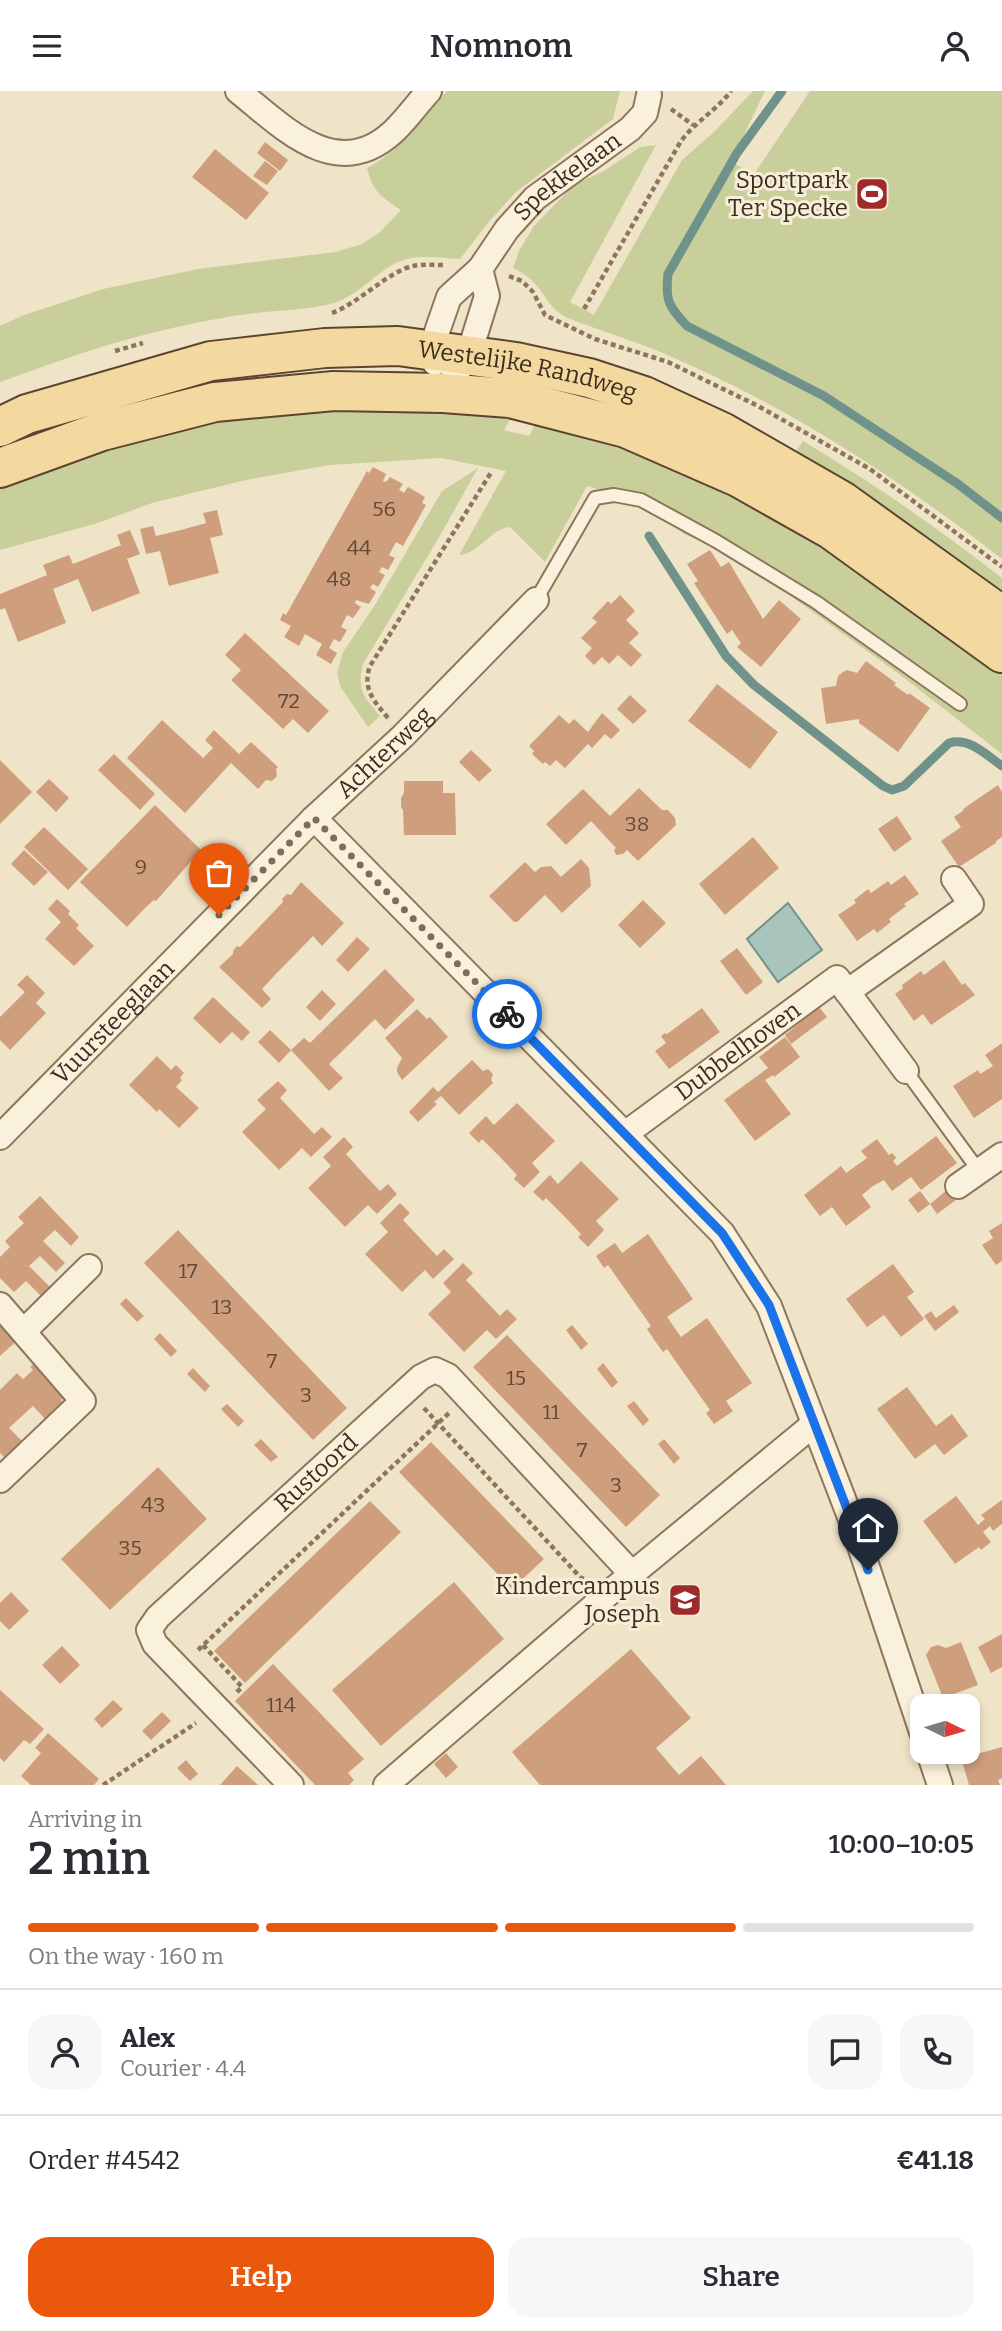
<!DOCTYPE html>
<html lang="en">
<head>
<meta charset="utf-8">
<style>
	body { margin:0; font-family:Bitter,serif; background:#f7f7f7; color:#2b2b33; height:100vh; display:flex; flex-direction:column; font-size:26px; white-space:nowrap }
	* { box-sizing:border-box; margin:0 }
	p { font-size:23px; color:#7c7c81 }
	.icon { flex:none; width:38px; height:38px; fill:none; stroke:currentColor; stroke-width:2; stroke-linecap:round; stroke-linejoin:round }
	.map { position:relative; height:1694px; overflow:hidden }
	.panel { display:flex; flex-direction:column; background:#fff; flex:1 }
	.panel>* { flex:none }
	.needle { width:46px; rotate:95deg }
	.controls { position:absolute; left:910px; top:1603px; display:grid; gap:14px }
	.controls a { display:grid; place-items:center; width:70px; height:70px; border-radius:14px; background:#fff; box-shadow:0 4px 10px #0003; font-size:35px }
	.pin { position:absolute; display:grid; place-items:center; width:60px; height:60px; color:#fff; margin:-72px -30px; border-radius:50% 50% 50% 0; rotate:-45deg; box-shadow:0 0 7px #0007 }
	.pin .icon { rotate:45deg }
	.courier { position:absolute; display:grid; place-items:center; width:70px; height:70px; margin:-35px; border:5px solid #1a73e8; border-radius:50%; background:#fff; color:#222; box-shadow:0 2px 9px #0007 }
	.summary em { font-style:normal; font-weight:600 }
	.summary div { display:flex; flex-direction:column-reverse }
	.summary { display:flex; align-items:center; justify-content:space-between; height:119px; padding:0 28px }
	h1 { font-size:46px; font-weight:600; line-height:52px }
	.bar { display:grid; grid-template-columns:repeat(4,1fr); gap:10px 7px; align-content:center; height:84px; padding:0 28px }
	.bar i { height:9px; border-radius:5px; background:#e1e1e2 }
	.bar .selected { background:#ea580c }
	.bar p { grid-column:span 4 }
	.line { display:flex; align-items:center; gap:18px; padding:0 28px; border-top:2px solid #e1e1e2 }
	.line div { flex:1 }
	.round { display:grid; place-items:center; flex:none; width:74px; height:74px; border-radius:21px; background:#f7f7f7 }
	.action { display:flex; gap:14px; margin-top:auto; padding:14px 28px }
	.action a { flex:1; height:80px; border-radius:21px; background:#ea580c; color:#fff; font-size:28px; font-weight:600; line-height:80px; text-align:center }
	.action a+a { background:#f7f7f7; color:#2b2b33 }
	header { display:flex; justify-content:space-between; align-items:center; height:91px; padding:0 28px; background:#fff; font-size:32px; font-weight:600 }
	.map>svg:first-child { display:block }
</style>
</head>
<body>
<header><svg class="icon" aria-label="menu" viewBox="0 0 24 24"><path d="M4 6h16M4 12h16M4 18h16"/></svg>Nomnom<svg class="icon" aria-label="person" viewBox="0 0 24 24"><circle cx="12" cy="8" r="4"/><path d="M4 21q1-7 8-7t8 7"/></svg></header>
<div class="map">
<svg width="1002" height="1694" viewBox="0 0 1002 1694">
	<rect width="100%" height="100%" fill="#f0e4c8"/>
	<!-- green -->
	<g fill="#c9cf9b">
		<path d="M447,0H620L613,28L516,101L487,133L460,168C443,167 423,164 407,168C380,174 361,206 330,213C306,219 280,219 256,222C230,225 203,230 177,236C116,249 58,270 0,291V235L24,224L103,198L198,178L335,161L362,153L379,142L401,119C382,106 373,102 367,77C400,60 423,28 447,0Z"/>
		<path d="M753,0H765L731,71L754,83L810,0H1002V468C899,388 792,318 672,266C637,250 599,240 563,225C540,208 544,192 513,177L519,160L534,135L575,93L604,80L640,56L656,54L570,211L594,224L682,69L715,40Z"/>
		<path d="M516,318L504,339L529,345L540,325L752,399L1002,570V663L899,583L734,464L684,443L650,413L587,395L545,471L510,436C490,438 479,463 459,464L506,380L441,367L330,374L246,389L152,412L98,432L0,459V384L207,320Z"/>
		<path d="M803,350C873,392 938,437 1002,487V513L792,367Z"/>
		<path d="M478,377L438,448L363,573C357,599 363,605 380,625L368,636L340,595L337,582L343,561L375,514L442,400Z"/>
	</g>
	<!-- water -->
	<path fill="#a9c4bc" stroke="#6f938a" stroke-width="2" d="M788,812L822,859L778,891L747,848Z"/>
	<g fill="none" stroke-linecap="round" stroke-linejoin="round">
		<!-- stream -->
		<g stroke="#6f938a" stroke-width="9">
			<path d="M782,0L737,62L668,183C665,210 669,216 687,235L824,305L958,393L1002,427"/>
			<path d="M649,445L726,565L754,594L883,695L892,699L904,695L949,652C970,646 986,664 1002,675"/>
		</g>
	</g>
	<!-- building -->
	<g fill="#cf9f7d">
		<path d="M265,51L288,69L280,80L257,62Z"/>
		<path d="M215,58L269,102L246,129L192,86Z"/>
		<path d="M265,70L278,80L267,94L253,85Z"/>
		<path d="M373,376L386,383L383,390L386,391L390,386L403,393L399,399L404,402L408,396L425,406L422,412L426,414L403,455L396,451L389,464L395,467L388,479L382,476L379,481L385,484L378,496L373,493L370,497L376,501L369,513L356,509L355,512L361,516L353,527L347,524L341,536L347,539L340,551L334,548L329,557L337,562L331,573L316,564L322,553L305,543L299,555L284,546L291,535L280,529L283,522L286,524L367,380L369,382Z"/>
		<path d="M217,419L223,444L210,447L219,482L169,495L160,460L146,463L140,438L153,435L156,445L181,439L206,432L203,422Z"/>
		<path d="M130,439L140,463L127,468L140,502L92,521L78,488L53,498L66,532L18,551L5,517L0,519V503L47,484L43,474L69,464L73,473L121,454L117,444Z"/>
		<path d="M710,459L721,476L729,471L763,528L779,509L801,528L761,576L737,556L741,552L732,539L727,543L694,492L698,490L687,473Z"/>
		<path d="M620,504L635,520L626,529L639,542L629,552L642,564L631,576L618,564L609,573L602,566L594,574L585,565L592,557L581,547L597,531L592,527L608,510L611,513Z"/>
		<path d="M245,542L329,620L308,642L293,628L283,638L231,589L241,579L225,564Z"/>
		<path d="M866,570L896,592L894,594L908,604L909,602L930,617L898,661L859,632V628L826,633L821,597L836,595L838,585L843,581L847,579L857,582Z"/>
		<path d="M717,593L778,641L750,678L688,630Z"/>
		<path d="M630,604L647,620L633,633L617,618Z"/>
		<path d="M602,622L620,639L611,648L605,643L592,657L588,653L565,677L556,669L550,675L545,671L543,673L532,663L534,660L529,655L559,624L569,633L574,628L588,641Z"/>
		<path d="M162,629L203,667L213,657L205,649L214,639L239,663L251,651L278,676L276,678L277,685L272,690L266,689L258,698L231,672L185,722L127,667Z"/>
		<path d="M471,659L492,679L479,691L459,671Z"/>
		<path d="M114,663L155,703L140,719L98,679Z"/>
		<path d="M0,669L32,701L0,733Z"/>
		<path d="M49,688L69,707L56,721L36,701Z"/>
		<path d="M404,690H443V702H455L456,744H404L403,719L401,716V707L404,702Z"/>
		<path d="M998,694L1002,701V746L996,750V752L959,776L941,750L961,736L954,726L964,719L963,718Z"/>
		<path d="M639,697L662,719H668L675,727L676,734L638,770L627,759L623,763L616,764L614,759L616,757L591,730L566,754L546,733L583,698L610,725Z"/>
		<path d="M155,714L201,759L156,810L154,809L146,816L127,836L80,791Z"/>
		<path d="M897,725L912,748L894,761L878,738Z"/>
		<path d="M44,736L88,778L68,799L24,756Z"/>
		<path d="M753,746L779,777L725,824L699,793Z"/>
		<path d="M24,759L48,781L34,795L11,773Z"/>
		<path d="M581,768L589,777L591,795L562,822L545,804L517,831H514L489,805L525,771L535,781L541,776L551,775L561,786Z"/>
		<path d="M905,784L919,803L904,813L906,815L889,828L891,831L877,842L874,838L857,850L838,824L856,812L854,809L868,798L871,802L888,790L891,794Z"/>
		<path d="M301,791L344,832L322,855L313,845L274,885L262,898L271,908L262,917L219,876L233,863V860L237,855L240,856L283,811L282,808L287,803L291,804Z"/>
		<path d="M57,808L70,820L68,823L79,834L76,837L94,855L74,875L45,848L61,831L48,818Z"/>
		<path d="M643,809L666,832L640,857L618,834Z"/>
		<path d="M357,846L370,858L348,881L336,869Z"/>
		<path d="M737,857L763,891L746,904L720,870Z"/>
		<path d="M944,869L962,894L965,892L975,904L931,934L923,923L914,930L895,903L903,897L902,894L921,880L924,884Z"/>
		<path d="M385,878L415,909L385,939L375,928L329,973L343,987L329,1000L291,959L304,947L310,952Z"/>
		<path d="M27,884L45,902L36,912L46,922L10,959L0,949V926L25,901L17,894Z"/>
		<path d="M322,899L336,913L320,930L306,916Z"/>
		<path d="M213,906L250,941L242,950L232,941L220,953L193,927Z"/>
		<path d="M819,916L827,926L791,953L785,944Z"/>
		<path d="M702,917L720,941L669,978L655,960L666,952L661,945L665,942L667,943Z"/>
		<path d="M417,918L427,928L430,926L448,946L402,989L397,981V977L402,967L385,947Z"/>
		<path d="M270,939L291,959L279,972L258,951Z"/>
		<path d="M785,946L800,966L774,986L773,984L765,989L791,1023L755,1050L724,1009L768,977L759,966Z"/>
		<path d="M1002,952V1008L974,1027L953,995L978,979L980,983L993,975L985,964Z"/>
		<path d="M157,965L171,979L176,974L184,982L180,987L182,989L176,996L199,1017L179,1037L159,1018L157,1021L129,994Z"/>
		<path d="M472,969L483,980L488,978L493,983L491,989L493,992L459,1024L441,1005L434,1011L437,1013L418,1031L409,1021L433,996L438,1001Z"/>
		<path d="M278,990L287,999L280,1007L314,1043L322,1036L332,1046L311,1066L302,1057L279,1079L242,1041L266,1018L257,1009Z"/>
		<path d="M517,1012L555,1050L532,1072L540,1081L524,1097L514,1088L517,1084L500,1066L482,1048L479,1052L469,1042L486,1025L494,1034Z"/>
		<path d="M936,1045L957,1072L921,1099L911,1086L892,1100L884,1089L873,1095L862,1104L871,1116L846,1135L832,1116L820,1125L804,1104L841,1075L846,1082L867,1067L861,1060L877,1048L889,1064L892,1062L895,1065L896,1067L893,1070L897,1075Z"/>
		<path d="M344,1046L353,1056L346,1063L363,1082L380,1100L388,1093L397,1103L377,1123L368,1114L345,1136L308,1097L331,1075L323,1066Z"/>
		<path d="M581,1070L619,1108L596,1130L604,1139L588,1156L578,1146L581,1143L564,1125L546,1107L543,1110L533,1101L550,1084L558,1093Z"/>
		<path d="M948,1098L956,1109L937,1123L930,1113Z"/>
		<path d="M920,1100L930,1113L918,1122L908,1109Z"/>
		<path d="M40,1105L79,1146L71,1155L55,1139L43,1150L65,1172L56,1181L40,1165L29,1175L51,1197L42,1206L26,1190L14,1201L0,1187V1166L10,1156L5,1150L24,1132L18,1126Z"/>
		<path d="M400,1112L410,1122L403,1129L437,1165L444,1158L454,1168L433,1188L425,1179L402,1201L365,1163L388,1141L380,1132Z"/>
		<path d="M1002,1132V1170L996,1174L982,1154L993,1147L989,1140Z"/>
		<path d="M178,1139L347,1317L313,1349L144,1172Z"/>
		<path d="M648,1143L693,1208L667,1226L681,1246L707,1227L752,1292L726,1310L733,1320L714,1333L706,1322L710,1319L667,1258L663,1261L655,1250L647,1238L651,1235L608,1174L604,1177L596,1165L615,1152L622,1162Z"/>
		<path d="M463,1172L473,1182L466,1189L500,1225L507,1218L517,1228L496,1248L487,1239L464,1261L428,1223L451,1201L443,1192Z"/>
		<path d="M893,1173L914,1201L907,1206L924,1228L901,1246L884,1224L867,1236L846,1208Z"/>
		<path d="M126,1207L144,1225L137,1231L120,1213Z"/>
		<path d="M954,1214L959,1221L935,1240L924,1225L931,1220L936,1227Z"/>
		<path d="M0,1226L20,1247L0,1265Z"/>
		<path d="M572,1234L588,1253L581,1259L566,1239Z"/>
		<path d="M160,1242L177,1260L171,1266L154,1248Z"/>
		<path d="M507,1244L660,1404L626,1436L473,1276Z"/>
		<path d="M39,1268L70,1301L61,1309L63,1312L54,1320L57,1323L48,1331L33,1315L9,1337L25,1353L7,1369L0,1362V1299L17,1282L23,1288L33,1279L30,1276Z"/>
		<path d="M603,1272L618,1291L612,1297L597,1278Z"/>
		<path d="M193,1277L210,1295L205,1301L187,1283Z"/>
		<path d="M907,1296L936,1335L952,1323L968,1345L944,1364L935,1353L915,1368L877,1318Z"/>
		<path d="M634,1310L649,1329L643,1335L627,1315Z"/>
		<path d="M227,1313L244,1330L238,1336L221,1318Z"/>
		<path d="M261,1348L278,1366L271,1371L254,1354Z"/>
		<path d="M664,1348L680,1367L674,1373L658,1353Z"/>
		<path d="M431,1351L544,1468L512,1498L399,1381Z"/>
		<path d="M158,1376L207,1428L110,1519L61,1468Z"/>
		<path d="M956,1405L978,1434L985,1428L981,1424L1002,1409V1433L993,1440L990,1435L983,1441L991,1451L981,1459L979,1456L955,1473L923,1430Z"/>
		<path d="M370,1410L401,1441L245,1592L214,1560Z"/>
		<path d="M454,1491L504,1548L381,1655L332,1599Z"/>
		<path d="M11,1501L29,1520L9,1539L0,1530V1512Z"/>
		<path d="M1002,1543V1576L991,1582L978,1556Z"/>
		<path d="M961,1551L978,1594L943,1607L926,1564L931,1556L938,1554L946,1557Z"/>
		<path d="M62,1555L80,1574L60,1593L42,1574Z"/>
		<path d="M631,1558L691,1627L656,1657L679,1684L701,1665L726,1694H540L512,1661Z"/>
		<path d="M273,1573L364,1668L348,1682L354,1689L349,1694H315L235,1610Z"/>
		<path d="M0,1599L44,1638L30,1653L24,1649L4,1671L0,1667Z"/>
		<path d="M113,1609L123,1618L102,1637L94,1628Z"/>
		<path d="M162,1621L171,1630L151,1649L142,1640Z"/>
		<path d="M48,1642L99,1688L94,1694H31L21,1685L41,1662L35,1657Z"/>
		<path d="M1002,1656V1687L998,1689L1000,1694H969L963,1673L975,1670L973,1664Z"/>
		<path d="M446,1662L458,1676L446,1687L434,1673Z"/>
		<path d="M186,1669L198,1683L190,1690L177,1677Z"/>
		<path d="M237,1675L258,1694H220Z"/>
	</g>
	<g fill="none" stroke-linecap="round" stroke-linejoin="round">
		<defs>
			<g id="service">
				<path d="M536,509L595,407L614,404L641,409L716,450L816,511L960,613"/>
				<path d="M906,980L979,1080"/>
			</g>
			<g id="minor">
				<path d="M238,0C283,36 336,93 393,41C406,29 417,13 429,0"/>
				<path id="s1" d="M435,272L431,258L449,206L480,178L507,138L535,107L630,38L645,22L649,4"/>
				<path d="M443,302L469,263L487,205L480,178"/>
				<path d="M314,727L722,1142L769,1215L852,1431L922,1641"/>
				<path d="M847,901L971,813L954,788"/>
				<path id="s2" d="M625,1043L837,887L906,980"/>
				<path id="s3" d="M0,1046L314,727L403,645L536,509"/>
				<path d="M958,1095L1002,1064"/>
				<path d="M0,1214L83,1310L0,1389"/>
				<path d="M24,1240L89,1176"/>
				<path d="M929,1661L940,1694"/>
				<path id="s4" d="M291,1694L155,1553L149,1539L158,1526L421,1286L435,1279L448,1285L632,1483"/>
				<path d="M386,1694L615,1497L814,1333"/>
			</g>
			<g id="primary">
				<path id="s5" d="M0,336L27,323L211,270L325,257L398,255L516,271L589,287L644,305L722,341L842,410L1002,525"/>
				<path d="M0,377L102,340L215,311L334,300L443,302L510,307L626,337L738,386L832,439L1002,562"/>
			</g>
		</defs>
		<!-- service casing -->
		<use href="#service" stroke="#8d765c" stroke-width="16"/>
		<!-- minor casing -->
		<use href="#minor" stroke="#8d765c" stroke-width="28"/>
		<!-- primary casing -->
		<use href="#primary" stroke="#5b4430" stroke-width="42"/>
		<!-- path -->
		<g stroke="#8d765c" stroke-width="4.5" stroke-dasharray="5 3.5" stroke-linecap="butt">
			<path d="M671,18L693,34"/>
			<path d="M509,185L522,190L533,201L545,224L595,248L668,271L758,315L870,378L1002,476"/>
			<path d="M584,218L681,50C696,30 717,19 731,0"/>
			<path d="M332,222C359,212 389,180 413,175C423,173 435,174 446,174"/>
			<path d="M115,260L143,252"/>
			<path d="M388,627C374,610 362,598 370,575L492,380"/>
			<path d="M424,1317L581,1487L586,1488"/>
			<path d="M203,1554L242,1596L236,1602"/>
			<path d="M198,1559L449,1322"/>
			<path d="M103,1694L196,1632"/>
		</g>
		<!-- service -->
		<use href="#service" stroke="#faf1dc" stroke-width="12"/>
		<!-- minor -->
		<use href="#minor" stroke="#faf1dc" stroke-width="24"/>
		<!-- primary -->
		<use href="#primary" stroke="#f3d9a0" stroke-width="38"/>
	</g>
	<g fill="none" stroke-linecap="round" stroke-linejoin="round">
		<!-- done -->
		<path stroke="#7c6e5b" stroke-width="7" stroke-dasharray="0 12.6" d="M219,824L314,727L507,923"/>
		<!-- route -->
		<path stroke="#1a73e8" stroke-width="9" d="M507,923L722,1142L769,1214L852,1431L868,1479"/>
	</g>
	<!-- icons -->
	<defs>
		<symbol id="stadium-square" viewBox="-11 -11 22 22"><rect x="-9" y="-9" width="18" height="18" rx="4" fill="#9e2a2b" stroke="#f7eed8"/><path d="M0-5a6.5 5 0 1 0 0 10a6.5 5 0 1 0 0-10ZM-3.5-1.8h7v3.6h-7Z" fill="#fff"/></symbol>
		<symbol id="school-square" viewBox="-11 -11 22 22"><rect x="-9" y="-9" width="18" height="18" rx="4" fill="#9e2a2b" stroke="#f7eed8"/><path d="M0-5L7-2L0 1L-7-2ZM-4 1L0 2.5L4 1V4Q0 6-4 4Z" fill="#fff"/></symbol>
	</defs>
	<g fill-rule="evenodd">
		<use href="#stadium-square" x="853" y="84" width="38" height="38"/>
		<use href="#school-square" x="666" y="1490" width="38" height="38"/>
	</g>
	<g text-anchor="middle" stroke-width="6" stroke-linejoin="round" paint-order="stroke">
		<!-- number labels -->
		<g font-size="21" fill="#624a37">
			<text x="384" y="425">56</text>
			<text x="359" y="464">44</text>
			<text x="339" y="495">48</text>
			<text x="289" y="617">72</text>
			<text x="637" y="740">38</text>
			<text x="141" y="783">9</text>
			<text x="188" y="1187">17</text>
			<text x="222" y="1223">13</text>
			<text x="272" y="1277">7</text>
			<text x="516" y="1294">15</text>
			<text x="306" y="1311">3</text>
			<text x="551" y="1328">11</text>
			<text x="582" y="1366">7</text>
			<text x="616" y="1401">3</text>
			<text x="153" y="1421">43</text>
			<text x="130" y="1464">35</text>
			<text x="281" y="1621">114</text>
		</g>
		<!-- street labels -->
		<g font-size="24" fill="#3d2e20" stroke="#f7eed8">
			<text dy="8" stroke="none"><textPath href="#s1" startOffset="240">Spekkelaan</textPath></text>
			<text dy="8" stroke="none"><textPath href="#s5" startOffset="541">Westelijke Randweg</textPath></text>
			<text dy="8" stroke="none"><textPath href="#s3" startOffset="544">Achterweg</textPath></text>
			<text dy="8" stroke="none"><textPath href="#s3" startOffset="161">Vuursteeglaan</textPath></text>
			<text dy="8" stroke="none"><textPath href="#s2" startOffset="140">Dubbelhoven</textPath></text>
			<text dy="8" stroke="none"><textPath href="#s4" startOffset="441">Rustoord</textPath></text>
		</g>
		<!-- poi labels -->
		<g font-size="24" fill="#3d2e20" stroke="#f7eed8" text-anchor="end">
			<text x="848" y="97">Sportpark<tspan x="848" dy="28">Ter Specke</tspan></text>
			<text x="660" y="1503">Kindercampus<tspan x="660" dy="28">Joseph</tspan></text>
		</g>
	</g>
</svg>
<div class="controls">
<a><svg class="needle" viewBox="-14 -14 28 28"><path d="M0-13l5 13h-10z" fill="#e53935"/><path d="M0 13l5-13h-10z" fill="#7c7c81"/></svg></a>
</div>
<div class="pin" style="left:219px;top:824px;background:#ea580c"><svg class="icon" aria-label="bag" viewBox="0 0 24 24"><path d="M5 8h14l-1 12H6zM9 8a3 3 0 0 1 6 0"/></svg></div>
<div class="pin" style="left:868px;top:1479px;background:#1f2937"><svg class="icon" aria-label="home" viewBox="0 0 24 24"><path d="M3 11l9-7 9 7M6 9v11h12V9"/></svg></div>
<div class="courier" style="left:507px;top:923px"><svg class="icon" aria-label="bike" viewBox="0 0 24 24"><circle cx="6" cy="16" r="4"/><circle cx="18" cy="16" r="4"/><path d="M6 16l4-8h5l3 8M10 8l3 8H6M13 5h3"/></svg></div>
</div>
<section class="panel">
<div class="summary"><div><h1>2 min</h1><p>Arriving in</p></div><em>10:00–10:05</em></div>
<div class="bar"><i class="selected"></i><i class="selected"></i><i class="selected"></i><i></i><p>On the way · 160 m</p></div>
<div class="line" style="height:126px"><a class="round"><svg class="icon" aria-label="person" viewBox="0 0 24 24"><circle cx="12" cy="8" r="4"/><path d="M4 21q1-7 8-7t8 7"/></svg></a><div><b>Alex</b><p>Courier · 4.4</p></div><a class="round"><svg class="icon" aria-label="chat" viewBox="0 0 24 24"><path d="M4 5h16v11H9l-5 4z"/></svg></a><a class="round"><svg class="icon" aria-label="phone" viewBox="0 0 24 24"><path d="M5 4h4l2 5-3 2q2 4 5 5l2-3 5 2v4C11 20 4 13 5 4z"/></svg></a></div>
<div class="line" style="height:91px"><div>Order #4542</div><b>€41.18</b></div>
<div class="action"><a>Help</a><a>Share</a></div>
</section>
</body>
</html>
